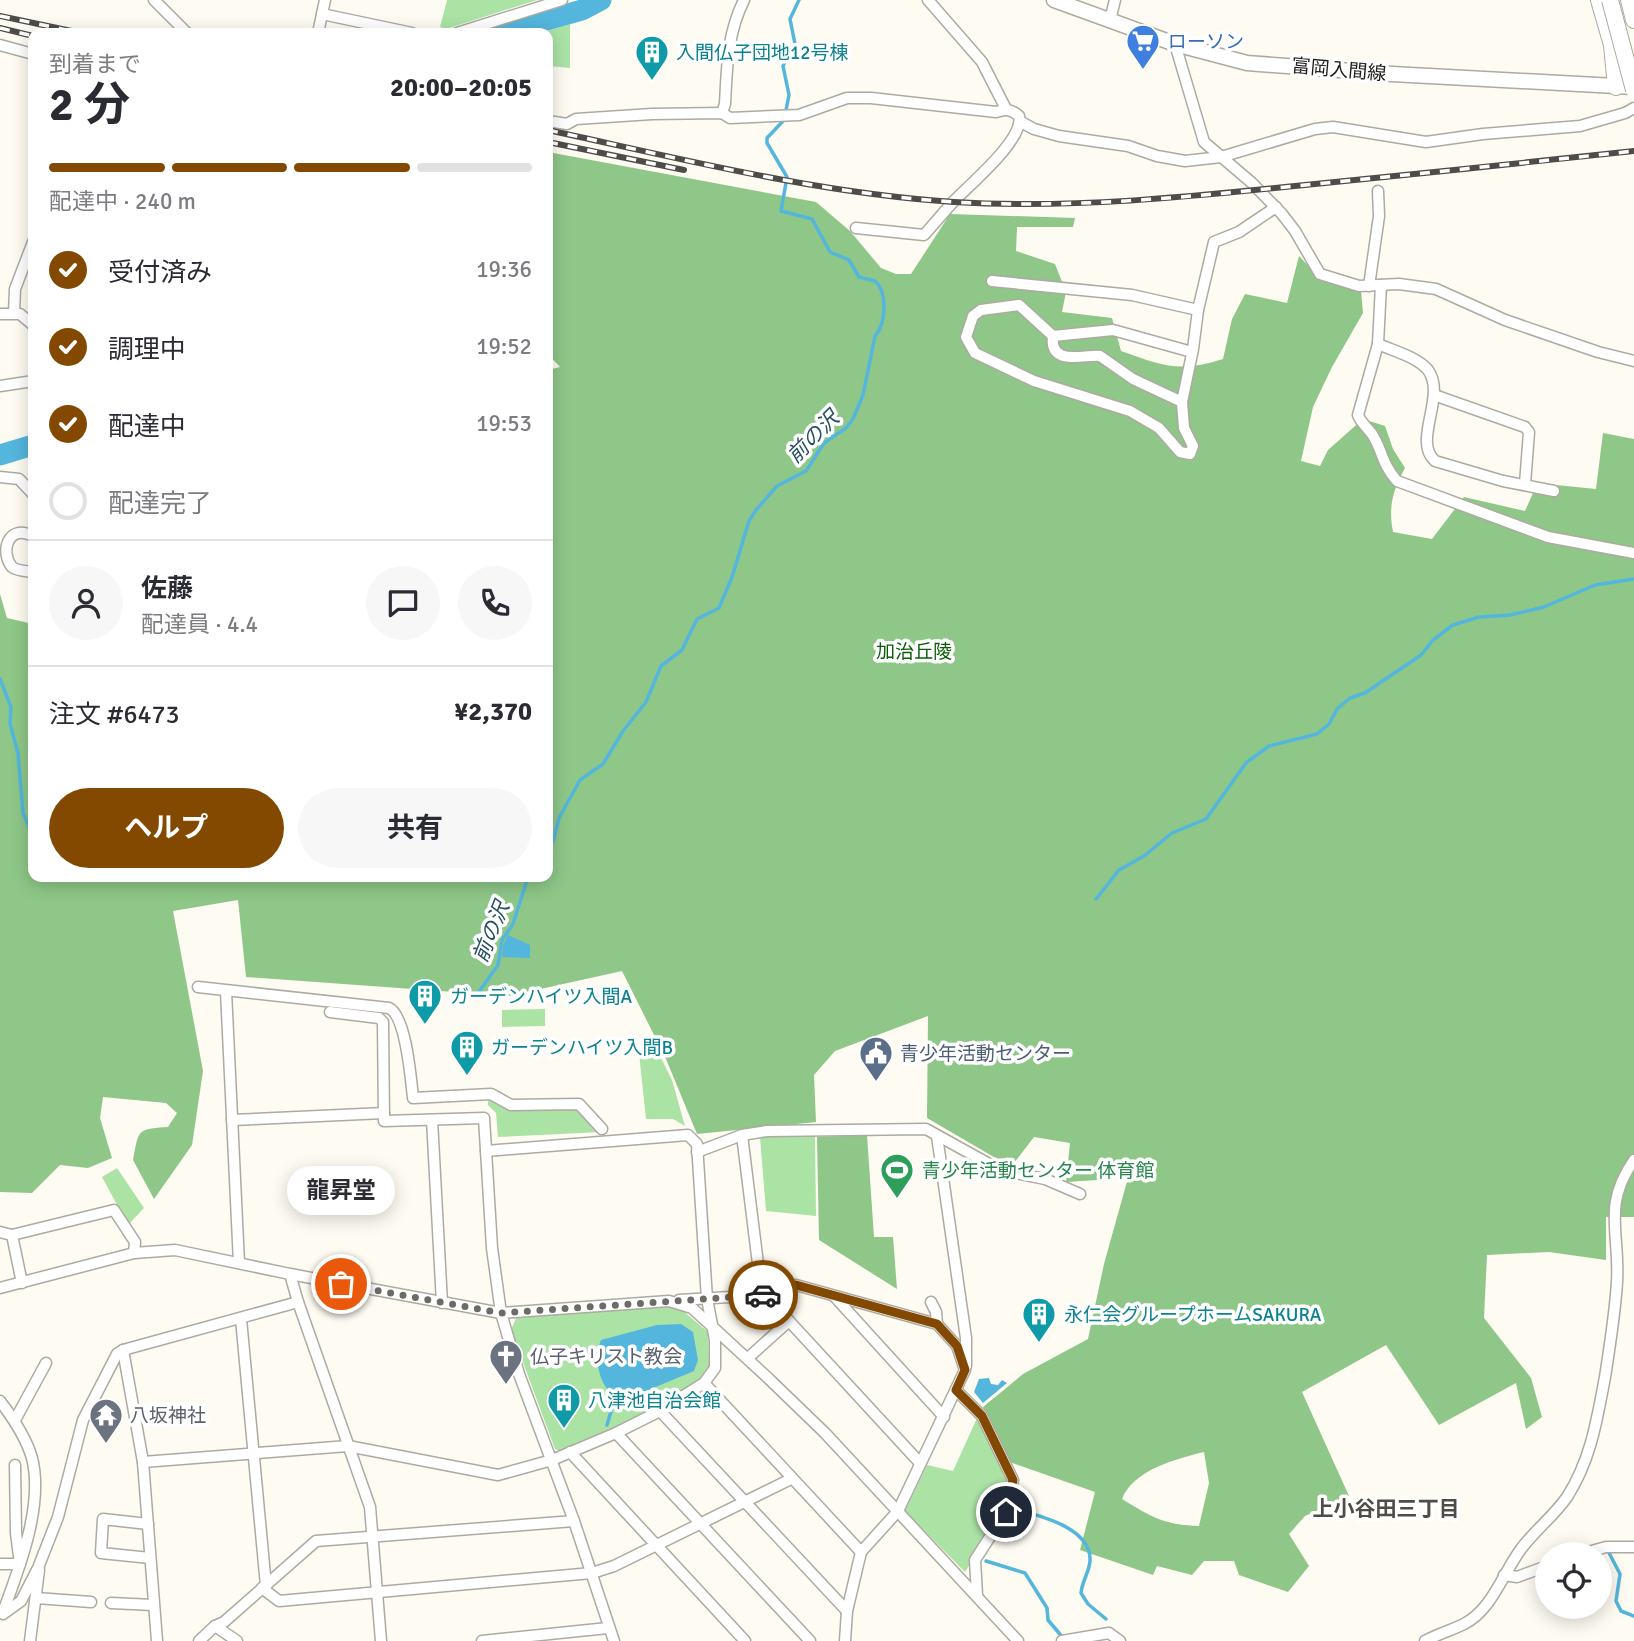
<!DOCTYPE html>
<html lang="ja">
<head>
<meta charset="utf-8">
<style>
	body { margin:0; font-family:Signika,"Noto Sans JP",sans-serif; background:#f7f7f7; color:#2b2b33; height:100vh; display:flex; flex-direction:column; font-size:26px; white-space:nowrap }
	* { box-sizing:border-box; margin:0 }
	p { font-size:23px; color:#7c7c81 }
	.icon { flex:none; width:38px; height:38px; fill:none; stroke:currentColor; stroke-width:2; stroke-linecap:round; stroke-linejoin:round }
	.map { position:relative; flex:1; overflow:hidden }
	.drawer { position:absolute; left:28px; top:28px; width:525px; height:854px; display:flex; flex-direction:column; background:#fff; border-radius:14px; box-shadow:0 4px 18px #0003 }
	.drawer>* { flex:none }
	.buttons { position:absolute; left:1535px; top:1542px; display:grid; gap:14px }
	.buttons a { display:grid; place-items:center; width:77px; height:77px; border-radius:50%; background:#fff; box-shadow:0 4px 18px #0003; font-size:35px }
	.pin { position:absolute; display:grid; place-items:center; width:60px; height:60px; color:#fff; margin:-30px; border:4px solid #fff; border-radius:50%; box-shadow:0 2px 7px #0007 }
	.courier { position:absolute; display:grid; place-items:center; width:70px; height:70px; margin:-35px; border:5px solid #844900; border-radius:50%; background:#fff; color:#222; box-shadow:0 2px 9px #0007 }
	.bubble { position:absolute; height:49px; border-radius:24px; background:#fff; box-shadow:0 4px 18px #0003; font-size:23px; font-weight:700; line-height:49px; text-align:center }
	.overview em { font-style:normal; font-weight:700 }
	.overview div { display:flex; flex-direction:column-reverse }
	.overview { display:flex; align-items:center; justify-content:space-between; height:119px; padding:0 21px }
	h1 { font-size:46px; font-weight:700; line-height:52px }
	.bar { display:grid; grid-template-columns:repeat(4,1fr); gap:10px 7px; align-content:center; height:84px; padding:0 21px }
	.bar i { height:9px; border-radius:5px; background:#e1e1e2 }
	.bar .on { background:#844900 }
	.bar p { grid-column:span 4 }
	.line { display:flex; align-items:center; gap:18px; padding:0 21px; border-top:2px solid #e1e1e2 }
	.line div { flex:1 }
	.round { display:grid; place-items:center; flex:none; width:74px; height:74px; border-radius:37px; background:#f7f7f7 }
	ol { padding:0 21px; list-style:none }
	li { display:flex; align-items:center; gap:21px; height:77px }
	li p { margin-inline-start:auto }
	li .icon { padding:7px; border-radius:50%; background:#844900; color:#fff; stroke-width:4 }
	li:last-child { color:#7c7c81 }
	li i { width:38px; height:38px; border:4px solid #e1e1e2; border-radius:50% }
	.action { display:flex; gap:14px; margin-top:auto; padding:14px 21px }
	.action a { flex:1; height:80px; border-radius:42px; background:#844900; color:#fff; font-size:28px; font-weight:700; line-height:80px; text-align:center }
	.action a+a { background:#f7f7f7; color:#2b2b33 }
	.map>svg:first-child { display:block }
</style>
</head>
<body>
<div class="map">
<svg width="1634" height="1641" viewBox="0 0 1634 1641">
	<rect width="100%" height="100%" fill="#fefbf2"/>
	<!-- green -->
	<g fill="#abe3a5">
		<path d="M447,0H537L446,29L440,27Z"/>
		<path d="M570,24V68L548,66V33H541Z"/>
		<path d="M545,1009V1026L502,1027V1010Z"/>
		<path d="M639,1053L660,1056L672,1080L685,1126L673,1119H646Z"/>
		<path d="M488,1099L579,1104L601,1132L498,1137L496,1113L488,1105Z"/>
		<path d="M791,1135L815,1136L816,1216L766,1211L760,1137Z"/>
		<path d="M117,1168L144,1208L128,1225L102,1177Z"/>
		<path d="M667,1306L682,1310L708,1332L709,1370C683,1404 601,1435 560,1451L555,1449L511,1330L517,1316L598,1308Z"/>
		<path d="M978,1416L1011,1481L1004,1511L965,1572L905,1511L927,1465L953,1471Z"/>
	</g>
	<!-- forest -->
	<g fill="#8ec788" fill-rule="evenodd">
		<path d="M548,152L816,202L850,231L881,268L896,274H911L950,214L1075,218L1073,227H1017L1016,251L1055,264L1066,292L1062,312L1112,318L1121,351C1163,366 1179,373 1223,359L1232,319L1245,294L1287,303L1299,256L1315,273L1361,291L1363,313L1332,367L1313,407L1301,461L1320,466L1328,450L1363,419L1385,426L1393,449L1405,468C1393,490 1388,506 1393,532L1432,539L1464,497L1525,511L1533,493L1556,485L1596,489L1603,433L1634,439V1217H1606V1260L1549,1252L1487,1255L1484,1318L1531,1378L1542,1417L1526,1429L1516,1383L1439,1425L1386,1345L1302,1392L1349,1496L1305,1516L1289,1534L1309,1566L1288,1592L1239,1575L1234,1561H1204L1192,1575L1157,1566L1153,1575L1080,1550L1095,1492L1004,1460L983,1407L1023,1374L1088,1339L1104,1264L1128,1178L1066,1182L1070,1143L1034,1137L1011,1167L927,1118L928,1016L835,1051L814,1075L816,1122L697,1134L666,1059L622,971L509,996L246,977L238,900L173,911L203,1071L192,1145L154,1199L133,1160C139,1130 136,1129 168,1127L177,1113L166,1103L103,1097L100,1118L112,1158L88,1168L60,1165L32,1193L0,1192V594L7,618L33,624V877H548V370L560,367L548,354ZM1204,1452L1209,1483L1199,1526C1165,1525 1151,1517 1122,1499C1133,1470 1176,1459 1204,1452Z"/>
		<path d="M867,1135L874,1237H893L897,1289L819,1240L817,1137Z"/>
	</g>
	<!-- water -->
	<g fill="#54b6dc">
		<path d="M508,935L530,945V958L502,957L503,946Z"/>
		<path d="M681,1324L693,1332L698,1360L694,1371L622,1401C601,1393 592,1361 601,1340L657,1325Z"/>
		<path d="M989,1378L991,1384L998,1385L1002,1380L1007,1383L983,1403L974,1392L979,1379Z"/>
	</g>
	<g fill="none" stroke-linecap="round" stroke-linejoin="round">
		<!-- stream -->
		<g stroke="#54b6dc" stroke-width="3.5">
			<path d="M0,679L11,707L10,724L18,753L23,813L33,836"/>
			<path d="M548,846L553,842L559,818L580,780L603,764L623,731L646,702L661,666L682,650L697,619L719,608L732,577L749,521L756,510L777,486L806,471L824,443L846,428L853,419L863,395L875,336C886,324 888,292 875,281L859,277L849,260L830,252L812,219L781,211L787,177L767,143V138L784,120L789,95L783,66L795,44L790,19L799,0"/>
			<path d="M48,877V879"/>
			<path d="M1096,899L1119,870L1144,856L1172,833L1206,819L1246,763L1269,746L1317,734L1329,724L1337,709L1350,698L1365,693L1421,655L1433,640L1453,625L1479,617L1510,615L1544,607L1595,585L1634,579"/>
			<path d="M476,996L498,965L502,940L513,924L528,877"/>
			<path d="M607,1425L615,1398"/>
			<path d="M1014,1509C1039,1515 1092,1528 1090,1561C1089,1573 1082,1581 1081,1593L1088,1604L1106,1619"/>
			<path d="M1607,1549L1620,1574L1616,1601L1621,1611L1634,1616"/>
			<path d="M986,1561L1025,1573L1047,1608L1048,1620L1064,1639"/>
		</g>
		<!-- river -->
		<g stroke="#54b6dc" stroke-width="21">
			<path d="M501,33L582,10L601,0"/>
			<path d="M0,455L33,445"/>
		</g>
		<defs>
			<g id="minor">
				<path d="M154,0L187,33"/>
				<path d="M928,0L982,62L1006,109"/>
				<path d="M322,14L412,33"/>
				<path d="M1110,20L1115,0"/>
				<path d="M318,33L325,0"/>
				<path d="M457,33L562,0"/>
				<path d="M1175,44L1204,142L1252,183L1282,214L1295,231L1320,274L1359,286L1399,284L1436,289L1505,320L1598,352L1634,361"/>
				<path d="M0,45L33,54"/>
				<path d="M722,113L725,104C727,67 727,34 744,0"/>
				<path d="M548,121L567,124L576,119L652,114L722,113L730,118L799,115L847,98H871L996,112C1006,109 1011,109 1019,116C1025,139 969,185 953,202C943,213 934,224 924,235L856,228"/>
				<path d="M1021,122L1034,129L1059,136L1128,146L1157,156L1185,161L1221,157L1315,129L1333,127L1426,142L1483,134L1580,126L1625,113L1634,108"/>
				<path d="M992,281L1132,295L1198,310"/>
				<path d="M1381,285L1378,344L1358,415C1361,423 1367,427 1372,434C1383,451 1381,463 1397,481L1548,537L1634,553"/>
				<path d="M1369,286L1379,216L1378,191"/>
				<path d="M14,313L15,289L33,242"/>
				<path d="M0,314H20L33,325"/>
				<path d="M1053,336L1113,330L1192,352"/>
				<path d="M1378,344C1394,351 1417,357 1428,370C1447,396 1412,441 1435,461L1503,481L1554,491"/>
				<path d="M0,386L33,381"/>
				<path d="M1434,395L1525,427L1529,432L1525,484"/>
				<path d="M1182,402L1184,428L1193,446L1190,454L1180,452L1159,428L1130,411L1034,381L975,353L966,337L973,316L981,310L1019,305L1053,336C1049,367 1084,354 1100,356L1133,379L1182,402L1193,349L1198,310L1214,242L1239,232L1276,207"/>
				<path d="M0,477L19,479L33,494"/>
				<path d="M33,536C7,523 0,553 12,567C17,571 26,571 33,572"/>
				<path d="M198,987L389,1008C406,1016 411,1079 413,1098L491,1094L511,1105L579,1104L602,1129"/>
				<path d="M226,991L239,1263"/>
				<path d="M330,1012L379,1018L383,1022L384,1121L484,1118L492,1248L501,1313L519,1374L574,1521L614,1641"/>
				<path d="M232,1120L384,1113"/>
				<path d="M432,1120L442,1303"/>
				<path d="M742,1135L761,1288L765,1295L920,1463"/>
				<path d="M937,1136L966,1338V1366"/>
				<path d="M697,1152L742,1135L767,1131L926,1129L1000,1170L1045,1179L1080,1194"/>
				<path d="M0,1232L12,1235L22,1283"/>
				<path d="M12,1235L114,1210L135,1242L134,1253"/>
				<path d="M290,1274L298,1302L370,1507L381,1641"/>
				<path d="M0,1288L134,1253L175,1250L290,1274L501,1313L669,1301L692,1308L768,1378L825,1433L1018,1641"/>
				<path d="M834,1296L944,1417"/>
				<path d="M679,1300L765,1295L796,1285L937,1324L957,1346L965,1370L898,1511L861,1552L847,1611L845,1641"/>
				<path d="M931,1302L936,1312L937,1324"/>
				<path d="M241,1319L266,1586"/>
				<path d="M123,1350L143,1462L157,1641"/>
				<path d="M748,1358L789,1321"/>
				<path d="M704,1383L861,1552"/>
				<path d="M956,1390L982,1416L1013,1480L1006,1512L975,1560L977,1595"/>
				<path d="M0,1401C13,1418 26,1437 32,1458C44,1505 19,1569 3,1612"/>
				<path d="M660,1411L847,1611"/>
				<path d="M15,1420L46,1363"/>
				<path d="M616,1433L810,1641"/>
				<path d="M570,1452L745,1641"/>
				<path d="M143,1462L348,1446L498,1475L552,1460L616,1433L660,1411L704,1383L715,1368V1340L707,1299L697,1144L688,1135L486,1151"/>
				<path d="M148,1524L103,1519L101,1553L150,1558"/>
				<path d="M1581,1554L1606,1547H1634"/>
				<path d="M0,1564H20L16,1533L15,1465"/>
				<path d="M1504,1575L1517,1577L1547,1566"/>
				<path d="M262,1588L279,1601L592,1573L614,1566L791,1479"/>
				<path d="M36,1598L91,1602"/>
				<path d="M111,1603L153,1605"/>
				<path d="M3,1614L21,1601L38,1568L58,1517L83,1420L117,1354L123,1350L298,1302"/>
				<path d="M215,1626L237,1641"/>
				<path d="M30,1641L39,1570"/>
				<path d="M199,1641L215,1626L224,1622L316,1541L574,1521"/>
				<path d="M482,1641L608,1628"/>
				<path d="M1062,1641L1109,1633L1120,1641"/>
				<path d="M1425,1641C1438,1634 1452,1630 1464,1624C1492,1610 1503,1573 1521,1549C1535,1530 1554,1516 1567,1497C1591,1460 1597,1419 1605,1377C1610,1345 1615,1314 1617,1282C1620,1232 1602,1206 1634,1160"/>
			</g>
			<path id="major" d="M1054,0L1175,44L1247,63L1392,74L1634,87"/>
			<g id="highway">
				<path d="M1599,0L1612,45L1616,87"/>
				<path d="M1629,0L1634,20"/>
			</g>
		</defs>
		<!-- minor casing -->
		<use href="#minor" stroke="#adaaa2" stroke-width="13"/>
		<!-- major casing -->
		<use href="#major" stroke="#adaaa2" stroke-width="17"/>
		<!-- highway casing -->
		<use href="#highway" stroke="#adaaa2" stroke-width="18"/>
		<!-- minor -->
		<use href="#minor" stroke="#fff" stroke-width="10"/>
		<!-- major -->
		<use href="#major" stroke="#fff" stroke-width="14"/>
		<!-- highway -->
		<use href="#highway" stroke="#fff" stroke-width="16"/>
		<defs>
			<g id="rail">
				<path d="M0,16L81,33"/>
				<path d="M0,28L33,36"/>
				<path d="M548,130C682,159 816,193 954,202C1071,209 1189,197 1305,185C1415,174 1524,163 1634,151"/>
				<path d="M548,142L684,170"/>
			</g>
		</defs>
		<!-- rail casing -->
		<use href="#rail" stroke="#4e4c48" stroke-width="6"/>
		<!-- rail -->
		<use href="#rail" stroke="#fff" stroke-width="3.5" stroke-dasharray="10" stroke-linecap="butt"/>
		<defs>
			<path id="highway-bridge" d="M1610,0L1634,90"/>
		</defs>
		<!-- highway-bridge casing -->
		<use href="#highway-bridge" stroke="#adaaa2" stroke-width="18" stroke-linecap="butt"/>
		<!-- highway-bridge -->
		<use href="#highway-bridge" stroke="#fff" stroke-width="16"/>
	</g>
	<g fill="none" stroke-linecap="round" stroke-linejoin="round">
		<!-- done -->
		<path stroke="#6d6b66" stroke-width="7" stroke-dasharray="0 12.6" d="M341,1284L501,1313L763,1295"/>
		<!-- route -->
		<path stroke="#844900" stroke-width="9" d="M763,1295L796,1285L937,1324L957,1346L965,1370L956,1390L982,1416L1013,1480L1006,1512"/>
	</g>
	<!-- icons -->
	<defs>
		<symbol id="supermarket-pin" viewBox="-11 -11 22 30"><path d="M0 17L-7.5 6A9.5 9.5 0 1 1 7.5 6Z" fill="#3f7fe0" stroke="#fff"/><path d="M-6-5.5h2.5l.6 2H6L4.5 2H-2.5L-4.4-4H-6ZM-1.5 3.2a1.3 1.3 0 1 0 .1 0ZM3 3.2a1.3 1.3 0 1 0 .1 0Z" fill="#fff"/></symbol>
		<symbol id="building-pin" viewBox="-11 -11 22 30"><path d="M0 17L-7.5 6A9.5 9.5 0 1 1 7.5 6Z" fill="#0f9aa8" stroke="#fff"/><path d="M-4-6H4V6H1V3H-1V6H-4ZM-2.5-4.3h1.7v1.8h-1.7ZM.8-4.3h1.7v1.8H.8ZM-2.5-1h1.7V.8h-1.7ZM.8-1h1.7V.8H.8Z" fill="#fff"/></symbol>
		<symbol id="civic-pin" viewBox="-11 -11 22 30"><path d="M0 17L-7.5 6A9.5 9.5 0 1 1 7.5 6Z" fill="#5c6f8a" stroke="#fff"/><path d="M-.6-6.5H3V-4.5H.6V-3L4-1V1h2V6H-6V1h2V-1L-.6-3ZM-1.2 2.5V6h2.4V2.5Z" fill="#fff"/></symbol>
		<symbol id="stadium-pin" viewBox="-11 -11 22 30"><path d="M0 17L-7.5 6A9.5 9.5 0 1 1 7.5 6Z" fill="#2e9e5b" stroke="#fff"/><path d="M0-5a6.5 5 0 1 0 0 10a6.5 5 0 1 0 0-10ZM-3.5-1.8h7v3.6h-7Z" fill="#fff"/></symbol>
		<symbol id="church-pin" viewBox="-11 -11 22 30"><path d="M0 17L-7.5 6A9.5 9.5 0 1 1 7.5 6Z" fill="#6b7280" stroke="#fff"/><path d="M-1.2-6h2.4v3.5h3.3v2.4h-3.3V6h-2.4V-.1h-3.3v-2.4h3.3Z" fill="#fff"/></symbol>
		<symbol id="temple-pin" viewBox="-11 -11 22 30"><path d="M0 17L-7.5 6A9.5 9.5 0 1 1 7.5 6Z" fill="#6b7280" stroke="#fff"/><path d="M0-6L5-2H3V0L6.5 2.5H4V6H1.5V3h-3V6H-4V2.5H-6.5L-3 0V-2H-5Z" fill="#fff"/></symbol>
	</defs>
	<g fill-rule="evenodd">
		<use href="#supermarket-pin" x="1124" y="22" width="38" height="52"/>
		<use href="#building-pin" x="633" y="33" width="38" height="52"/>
		<use href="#building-pin" x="406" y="977" width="38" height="52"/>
		<use href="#building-pin" x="448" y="1028" width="38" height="52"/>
		<use href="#civic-pin" x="857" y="1034" width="38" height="52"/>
		<use href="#stadium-pin" x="878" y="1151" width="38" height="52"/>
		<use href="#building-pin" x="1020" y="1295" width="38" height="52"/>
		<use href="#church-pin" x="487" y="1337" width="38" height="52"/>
		<use href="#building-pin" x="545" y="1381" width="38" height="52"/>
		<use href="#temple-pin" x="87" y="1396" width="38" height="52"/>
	</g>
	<g text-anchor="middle" stroke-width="7" stroke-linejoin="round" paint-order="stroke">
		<!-- shop labels -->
		<g font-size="19" fill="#366cbe" stroke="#fff" text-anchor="start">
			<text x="1168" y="48">ローソン</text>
		</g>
		<!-- culture labels -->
		<g font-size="19" fill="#0d838f" stroke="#fff" text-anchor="start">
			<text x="676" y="59">入間仏子団地12号棟</text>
			<text x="450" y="1003">ガーデンハイツ入間A</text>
			<text x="491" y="1054">ガーデンハイツ入間B</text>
			<text x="1064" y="1321">永仁会グループホームSAKURA</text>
			<text x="588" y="1407">八津池自治会館</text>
		</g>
		<!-- street labels -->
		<g font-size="19" fill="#1f1e1b" stroke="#fff">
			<text transform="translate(1339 69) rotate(5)" y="7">富岡入間線</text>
		</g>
		<!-- park labels -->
		<g font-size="19" fill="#0a5d06" stroke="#fff">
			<text x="914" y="658">加治丘陵</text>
		</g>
		<!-- service labels -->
		<g font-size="19" fill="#4e5e75" stroke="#fff" text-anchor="start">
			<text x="900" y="1060">青少年活動センター</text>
		</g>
		<!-- leisure labels -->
		<g font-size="19" fill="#27864d" stroke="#fff" text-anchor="start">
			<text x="922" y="1177">青少年活動センター 体育館</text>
		</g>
		<!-- worship labels -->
		<g font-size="19" fill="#5b616d" stroke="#fff" text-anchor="start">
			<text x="530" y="1363">仏子キリスト教会</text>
			<text x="130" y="1422">八坂神社</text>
		</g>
		<!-- water labels -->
		<g font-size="21" font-style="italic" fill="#254f60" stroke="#fff">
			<text transform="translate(813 437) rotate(-45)" y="7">前の沢</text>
			<text transform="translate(491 932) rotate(-68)" y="7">前の沢</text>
		</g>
		<!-- neighbourhood labels -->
		<g font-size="21" font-weight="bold" fill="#504d46" stroke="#fff">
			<text x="1386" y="1516">上小谷田三丁目</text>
		</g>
	</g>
</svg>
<div class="buttons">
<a><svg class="icon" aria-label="locate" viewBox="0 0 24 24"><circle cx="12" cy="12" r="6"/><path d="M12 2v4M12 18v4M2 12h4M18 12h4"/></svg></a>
</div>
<div class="pin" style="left:341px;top:1284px;background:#ea580c"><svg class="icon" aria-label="bag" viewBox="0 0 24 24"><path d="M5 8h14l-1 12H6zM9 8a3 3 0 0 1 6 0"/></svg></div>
<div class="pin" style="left:1006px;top:1512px;background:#1f2937"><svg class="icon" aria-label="home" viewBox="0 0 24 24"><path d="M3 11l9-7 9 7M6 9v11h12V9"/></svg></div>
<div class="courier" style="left:763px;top:1295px"><svg class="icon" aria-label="car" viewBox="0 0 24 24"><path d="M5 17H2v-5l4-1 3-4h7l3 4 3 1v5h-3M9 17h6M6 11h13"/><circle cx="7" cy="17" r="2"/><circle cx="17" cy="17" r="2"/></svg></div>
<div class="bubble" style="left:287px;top:1166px;width:108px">龍昇堂</div>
<section class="drawer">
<div class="overview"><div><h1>2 分</h1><p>到着まで</p></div><em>20:00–20:05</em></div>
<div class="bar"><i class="on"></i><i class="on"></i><i class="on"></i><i></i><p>配達中 · 240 m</p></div>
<ol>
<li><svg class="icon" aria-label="check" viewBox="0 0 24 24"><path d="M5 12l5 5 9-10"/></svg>受付済み<p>19:36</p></li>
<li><svg class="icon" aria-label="check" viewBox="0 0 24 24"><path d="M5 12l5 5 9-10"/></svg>調理中<p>19:52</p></li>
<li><svg class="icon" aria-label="check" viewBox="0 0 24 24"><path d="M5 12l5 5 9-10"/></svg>配達中<p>19:53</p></li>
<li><i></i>配達完了</li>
</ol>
<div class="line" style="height:126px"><a class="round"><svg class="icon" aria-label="person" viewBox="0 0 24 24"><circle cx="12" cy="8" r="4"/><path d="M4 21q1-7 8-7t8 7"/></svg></a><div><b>佐藤</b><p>配達員 · 4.4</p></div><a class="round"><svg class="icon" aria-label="chat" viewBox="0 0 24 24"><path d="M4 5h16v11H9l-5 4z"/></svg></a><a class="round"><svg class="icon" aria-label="phone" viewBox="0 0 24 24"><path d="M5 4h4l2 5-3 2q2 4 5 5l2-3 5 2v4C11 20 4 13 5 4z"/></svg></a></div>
<div class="line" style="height:91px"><div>注文 #6473</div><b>¥2,370</b></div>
<div class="action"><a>ヘルプ</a><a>共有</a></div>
</section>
</div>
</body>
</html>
